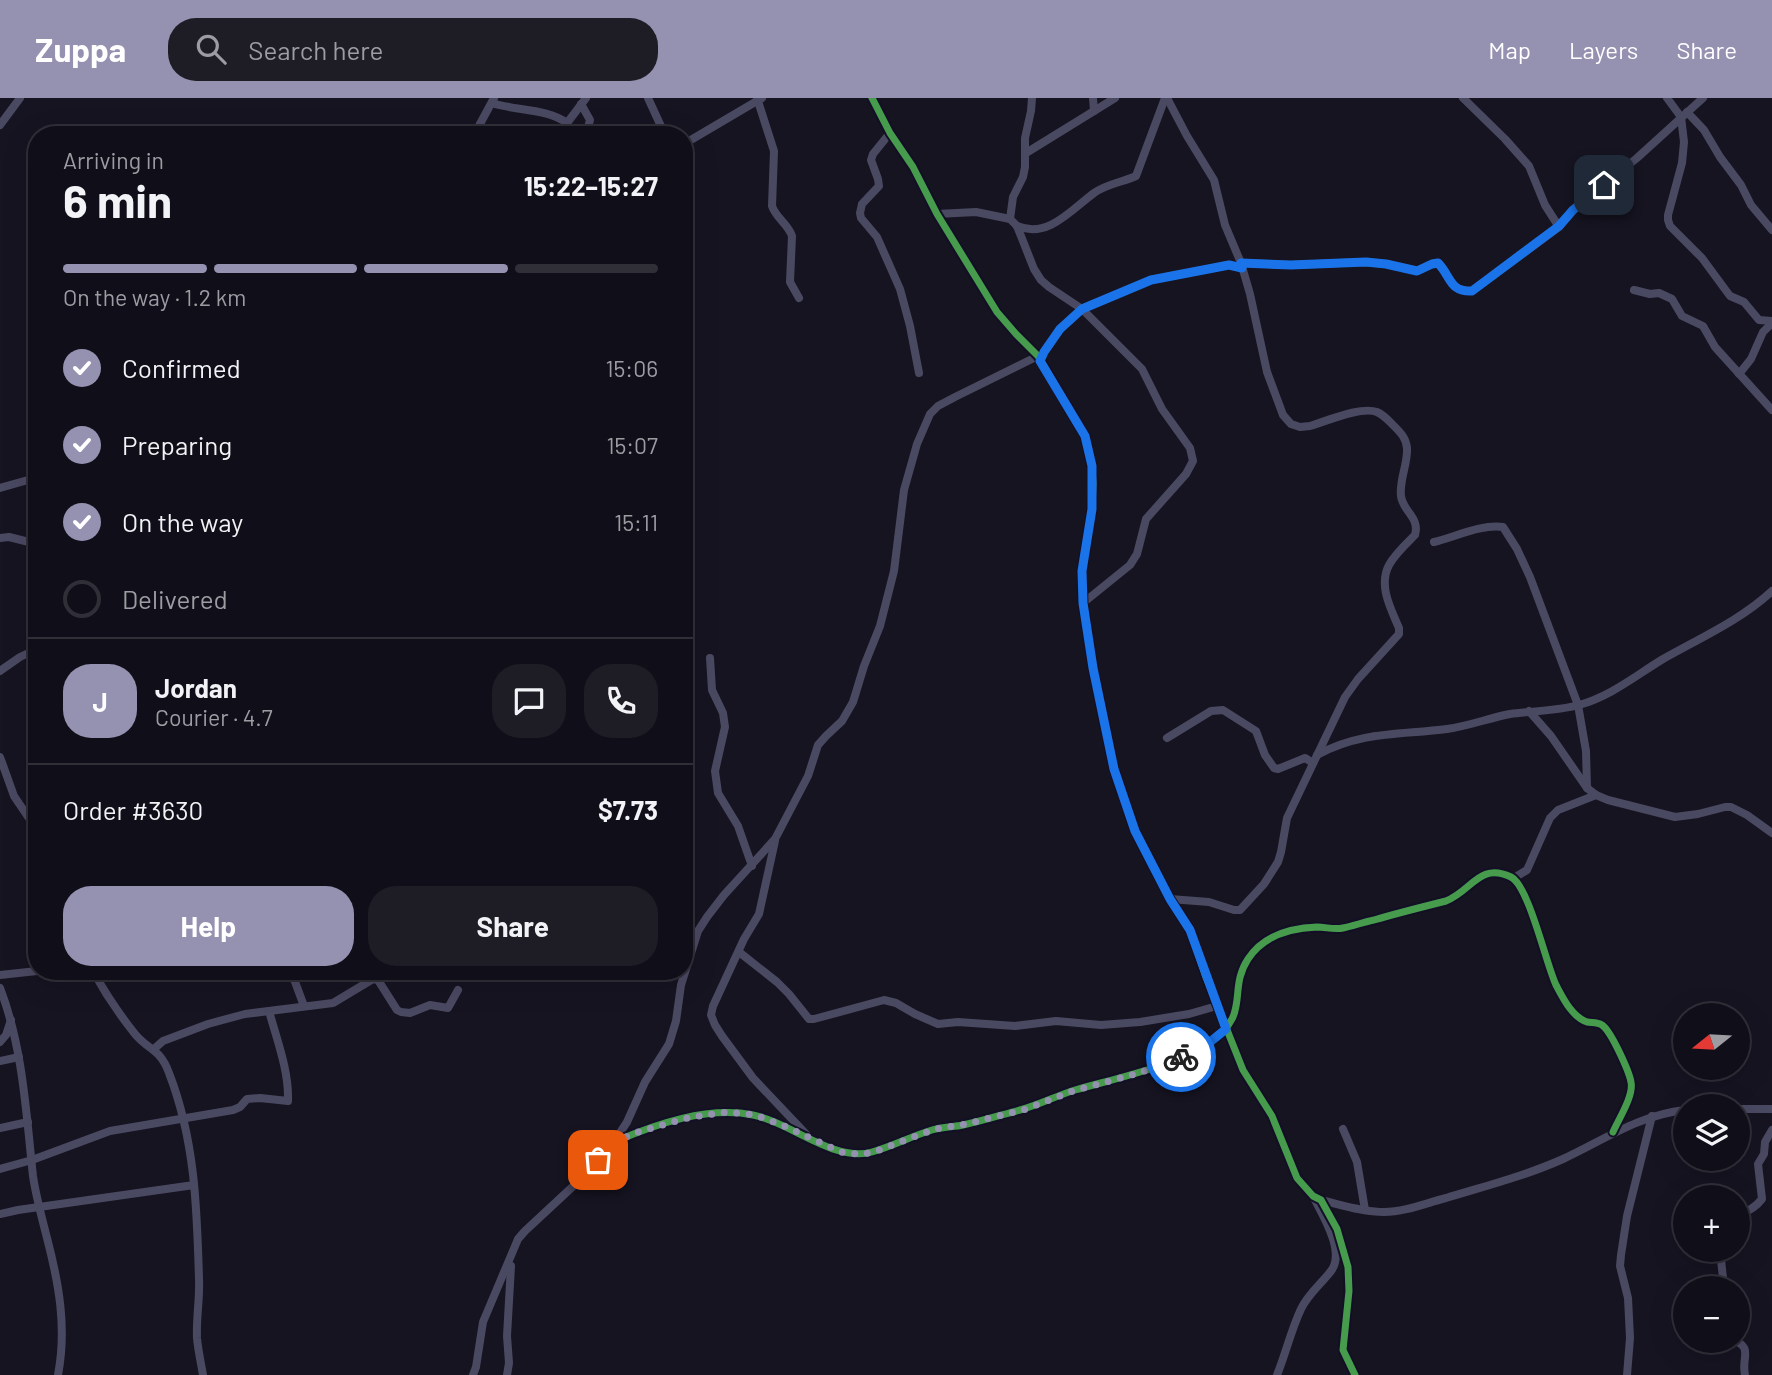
<!DOCTYPE html>
<html lang="en">
<head>
<meta charset="utf-8">
<style>
	body { margin:0; font-family:Barlow,sans-serif; background:#1e1d26; color:#f1f3f6; height:100vh; display:flex; flex-direction:column; font-size:26px; white-space:nowrap }
	* { box-sizing:border-box; margin:0 }
	p { font-size:23px; color:#9c9ca2 }
	.icon { flex:none; width:38px; height:38px; fill:none; stroke:currentColor; stroke-width:2; stroke-linecap:round; stroke-linejoin:round }
	.map { position:relative; flex:1; overflow:hidden }
	.panel { position:absolute; left:28px; top:28px; width:665px; height:854px; display:flex; flex-direction:column; background:#100f19; border-radius:28px; box-shadow:0 7px 28px #0002,0 0 0 2px #302f38 }
	.panel>* { flex:none }
	.needle { width:46px; rotate:252deg }
	.buttons { position:absolute; left:1673px; top:905px; display:grid; gap:14px }
	.buttons a { display:grid; place-items:center; width:77px; height:77px; border-radius:50%; background:#100f19; box-shadow:0 7px 28px #0002,0 0 0 2px #302f38; font-size:35px }
	.pin { position:absolute; display:grid; place-items:center; width:60px; height:60px; color:#fff; margin:-30px; border-radius:14px; box-shadow:0 4px 10px #0006 }
	.courier { position:absolute; display:grid; place-items:center; width:70px; height:70px; margin:-35px; border:5px solid #1a73e8; border-radius:50%; background:#fff; color:#222; box-shadow:0 2px 9px #0007 }
	.head em { font-style:normal; font-weight:700 }
	.head div { display:flex; flex-direction:column-reverse }
	.head { display:flex; align-items:center; justify-content:space-between; height:119px; padding:0 35px }
	h1 { font-size:46px; font-weight:700; line-height:52px }
	.bar { display:grid; grid-template-columns:repeat(4,1fr); gap:10px 7px; align-content:center; height:84px; padding:0 35px }
	.bar i { height:9px; border-radius:5px; background:#302f38 }
	.bar .on { background:#9591b1 }
	.bar p { grid-column:span 4 }
	.line { display:flex; align-items:center; gap:18px; padding:0 35px; border-top:2px solid #302f38 }
	.line div { flex:1 }
	.round { display:grid; place-items:center; flex:none; width:74px; height:74px; border-radius:28px; background:#1e1d26 }
	ol { padding:0 35px; list-style:none }
	li { display:flex; align-items:center; gap:21px; height:77px }
	li p { margin-inline-start:auto }
	li .icon { padding:7px; border-radius:50%; background:#9591b1; color:#fff; stroke-width:4 }
	li:last-child { color:#9c9ca2 }
	li i { width:38px; height:38px; border:4px solid #302f38; border-radius:50% }
	.cta { display:flex; gap:14px; margin-top:auto; padding:14px 35px }
	.cta a { flex:1; height:80px; border-radius:28px; background:#9591b1; color:#fff; font-size:28px; font-weight:700; line-height:80px; text-align:center }
	.cta a+a { background:#1e1d26; color:#f1f3f6 }
	header { display:flex; align-items:center; gap:42px; box-sizing:border-box; height:98px; padding:0 35px; background:#9591b1; color:#fff }
	header strong { font-size:33px }
	nav { display:flex; gap:38px; margin-inline-start:auto; font-size:24px }
	.search { width:490px; height:63px; background:#1e1d26; display:flex; align-items:center; gap:18px; box-sizing:border-box; padding:0 24px; border-radius:28px; color:#9c9ca2; font-size:26px }
	.map>svg:first-child { display:block }
</style>
</head>
<body>
<header>
<strong>Zuppa</strong>
<div class="search"><svg class="icon" aria-label="search" viewBox="0 0 24 24"><circle cx="10" cy="10" r="6"/><path d="M15 15l6 6"/></svg>Search here</div>
<nav><a>Map</a><a>Layers</a><a>Share</a></nav>
</header>
<div class="map">
<svg width="1772" height="1277" viewBox="0 0 1772 1277">
	<rect width="100%" height="100%" fill="#161421"/>
	<g fill="none" stroke-linecap="round" stroke-linejoin="round">
		<!-- minor -->
		<g stroke="#4a4962" stroke-width="8">
			<path d="M648,0L665,37"/>
			<path d="M757,0L774,53L772,108C776,120 788,126 792,138L790,184L799,200"/>
			<path d="M872,0L890,35L913,69L937,116L997,214L1016,236L1038,258L1085,338L1092,368L1093,386L1092,411L1082,473L1083,505L1093,570L1114,671L1135,733L1170,801L1190,832L1206,879L1243,972L1272,1018L1297,1080L1313,1098L1321,1102L1337,1131L1348,1169L1349,1193L1343,1252L1355,1277"/>
			<path d="M1093,0L1094,13"/>
			<path d="M1167,0L1187,38L1214,82L1225,127L1241,165L1250,196L1267,274L1283,317L1291,326L1300,329L1310,328C1327,323 1361,308 1377,314C1384,317 1389,323 1394,328C1401,335 1406,340 1407,350C1408,366 1399,382 1401,398C1403,414 1420,419 1415,437C1406,446 1395,456 1389,467C1378,488 1391,511 1399,530V536L1358,581L1345,599L1287,720L1281,754L1278,764L1264,786L1240,812H1234L1209,804L1170,801"/>
			<path d="M1463,0L1505,41L1529,68L1545,107L1559,129"/>
			<path d="M1667,0L1681,19L1684,44L1682,65L1668,117V122L1670,128L1702,160L1730,198L1744,204L1759,222L1772,223"/>
			<path d="M492,5C516,13 546,10 567,25"/>
			<path d="M581,6L590,22L586,37"/>
			<path d="M1687,14L1704,32L1720,59L1741,87L1751,107L1772,132"/>
			<path d="M0,27L20,0"/>
			<path d="M890,35L873,56L871,62L878,81L879,88L862,106L860,115L861,120L877,139L900,191L910,228L919,275"/>
			<path d="M474,37L494,0"/>
			<path d="M558,37L586,0"/>
			<path d="M684,46L762,0"/>
			<path d="M1026,55L1115,0"/>
			<path d="M937,116L976,114L1010,121L1017,128L1034,171L1041,182L1049,189L1082,211L1142,271L1162,311L1190,350L1193,363L1186,376L1146,421L1137,456L1130,467L1083,505"/>
			<path d="M1010,121L1013,99L1023,79L1025,69V40L1031,13L1032,0"/>
			<path d="M1017,128C1048,141 1071,112 1094,95C1106,86 1123,84 1136,78L1165,0"/>
			<path d="M1241,165L1291,167L1365,164L1386,166L1417,173L1432,166L1438,165C1451,178 1449,194 1472,193L1559,129L1573,112L1637,60L1703,0"/>
			<path d="M1634,192L1650,196L1659,195L1672,201L1682,218L1703,228L1715,249L1772,312"/>
			<path d="M1040,262L1044,254L1060,231L1082,211L1151,182L1229,167L1242,170"/>
			<path d="M1739,276L1751,261L1763,234L1772,225"/>
			<path d="M0,390L28,382"/>
			<path d="M0,440L9,439L37,446"/>
			<path d="M1434,444C1455,439 1481,426 1503,429L1517,451L1530,479L1578,607L1586,653L1587,690"/>
			<path d="M710,560L712,592L723,615L725,629L715,673L718,695L738,728L752,768"/>
			<path d="M0,573L20,559L37,551"/>
			<path d="M1529,613L1551,638L1587,690L1596,697L1608,702L1675,719L1698,716L1725,709H1731L1747,717L1772,735"/>
			<path d="M1167,640L1211,613L1223,612L1256,633L1265,657L1274,670L1278,671L1305,660L1313,665"/>
			<path d="M1317,657C1361,633 1401,637 1447,631C1469,628 1489,620 1510,616C1532,613 1557,613 1579,607C1611,598 1635,578 1663,561C1700,540 1741,522 1772,493"/>
			<path d="M0,659L14,698L37,732"/>
			<path d="M775,743L759,816L744,841L713,908L711,917L715,927L722,938L753,980L806,1036"/>
			<path d="M1514,780L1527,772L1550,720L1558,712L1596,697"/>
			<path d="M739,854L777,884L789,896L809,921H814L884,902L896,905L915,916L938,926L958,924L1015,928L1056,923L1101,927L1140,924L1189,916L1217,908"/>
			<path d="M93,873C105,895 119,916 135,936C149,953 160,950 169,975C195,1042 197,1110 199,1181C200,1201 196,1220 197,1240C198,1252 201,1265 203,1277"/>
			<path d="M291,873L304,908"/>
			<path d="M0,877L37,873"/>
			<path d="M0,890C23,950 26,1014 33,1078C36,1099 42,1120 47,1140C59,1186 67,1230 58,1277"/>
			<path d="M0,944L6,937L11,922"/>
			<path d="M154,951L163,943L208,926L245,916L333,905L373,881L378,882L397,912L401,914L410,915L430,907L448,910L458,892"/>
			<path d="M0,963L19,959"/>
			<path d="M1738,1011H1772"/>
			<path d="M0,1030L28,1024"/>
			<path d="M1343,1031L1357,1064L1365,1112"/>
			<path d="M614,1044C656,1026 707,1008 753,1017C790,1024 835,1065 872,1054C893,1048 912,1038 932,1032C942,1029 953,1029 963,1027C982,1023 1001,1017 1020,1012C1039,1007 1056,998 1075,992C1121,979 1168,970 1209,944C1252,917 1227,893 1248,861C1263,838 1290,830 1317,829C1326,829 1334,832 1343,830C1353,828 1364,824 1374,822C1398,815 1422,809 1446,803C1472,793 1479,764 1511,779C1529,788 1546,866 1556,887C1563,900 1572,919 1587,924C1592,925 1597,924 1602,927C1611,933 1629,973 1631,984C1634,998 1618,1022 1613,1034"/>
			<path d="M0,1071L32,1062L110,1033L233,1012L240,1009L247,1001L260,1000L288,1003C289,973 277,942 269,913"/>
			<path d="M1321,1102C1342,1107 1363,1114 1384,1114C1405,1114 1426,1105 1446,1100C1485,1088 1525,1078 1563,1061C1604,1042 1639,1017 1685,1012"/>
			<path d="M0,1116L18,1112L194,1087"/>
			<path d="M1738,1118C1747,1114 1756,1109 1762,1101L1758,1066L1764,1056L1765,1044L1772,1032"/>
			<path d="M1720,1152L1724,1190"/>
			<path d="M1732,1242C1754,1249 1741,1259 1745,1277"/>
			<path d="M473,1277L476,1269L483,1224L518,1141L525,1133L582,1080L614,1044L627,1024L645,984L669,946L676,923L681,887L698,833L707,819L724,797L775,741L808,678L818,647L826,638L842,623L853,604L864,568L880,528L894,473L904,392L917,346L930,316L938,308L955,299L1038,258"/>
			<path d="M507,1277L509,1265L507,1238L511,1168"/>
			<path d="M1277,1277C1286,1255 1291,1232 1301,1211C1308,1196 1321,1186 1331,1173C1346,1154 1322,1116 1313,1098"/>
			<path d="M1627,1277L1630,1240L1628,1200L1620,1168L1621,1157L1627,1118L1652,1018"/>
		</g>
		<defs>
			<g id="cycleway">
				<path d="M872,0L890,35L913,69L937,116L997,214L1016,236L1038,258L1085,338L1092,368L1093,386L1092,411L1082,473L1083,505L1093,570L1114,671L1135,733L1170,801L1190,832L1206,879L1243,972L1272,1018L1297,1080L1313,1098L1321,1102L1337,1131L1348,1169L1349,1193L1343,1252L1355,1277"/>
				<path d="M614,1044C656,1026 707,1008 753,1017C790,1024 835,1065 872,1054C893,1048 912,1038 932,1032C942,1029 953,1029 963,1027C982,1023 1001,1017 1020,1012C1039,1007 1056,998 1075,992C1121,979 1168,970 1209,944C1252,917 1227,893 1248,861C1263,838 1290,830 1317,829C1326,829 1334,832 1343,830C1353,828 1364,824 1374,822C1398,815 1422,809 1446,803C1472,793 1479,764 1511,779C1529,788 1546,866 1556,887C1563,900 1572,919 1587,924C1592,925 1597,924 1602,927C1611,933 1629,973 1631,984C1634,998 1618,1022 1613,1034"/>
			</g>
		</defs>
		<!-- cycleway casing -->
		<use href="#cycleway" stroke="#130f26" stroke-width="11"/>
		<!-- cycleway -->
		<use href="#cycleway" stroke="#469c4c" stroke-width="7"/>
	</g>
	<g fill="none" stroke-linecap="round" stroke-linejoin="round">
		<!-- done -->
		<path stroke="#9591b1" stroke-width="7" stroke-dasharray="0 12.6" d="M598,1062L614,1044L638,1034L691,1019L728,1014L755,1017L782,1027L841,1054L856,1056L871,1055L935,1031L966,1026L1023,1012L1073,993L1139,975L1181,959"/>
		<!-- route -->
		<path stroke="#1a73e8" stroke-width="9" d="M1181,959L1210,944L1226,931L1190,832L1170,801L1135,733L1114,671L1093,570L1083,505L1082,473L1092,411V368L1085,338L1040,263L1044,254L1060,231L1082,211L1151,182L1229,167L1242,170L1241,165L1291,167L1366,164L1386,166L1417,173L1432,166L1438,165C1451,178 1449,194 1472,193L1559,128L1573,112L1604,87"/>
	</g>
</svg>
<div class="buttons">
<a><svg class="needle" viewBox="-14 -14 28 28"><path d="M0-13l5 13h-10z" fill="#e53935"/><path d="M0 13l5-13h-10z" fill="#9c9ca2"/></svg></a>
<a><svg class="icon" aria-label="layers" viewBox="0 0 24 24"><path d="M12 4l9 5-9 5-9-5zM3 14l9 5 9-5"/></svg></a>
<a>+</a>
<a>−</a>
</div>
<div class="pin" style="left:598px;top:1062px;background:#ea580c"><svg class="icon" aria-label="bag" viewBox="0 0 24 24"><path d="M5 8h14l-1 12H6zM9 8a3 3 0 0 1 6 0"/></svg></div>
<div class="pin" style="left:1604px;top:87px;background:#1f2937"><svg class="icon" aria-label="home" viewBox="0 0 24 24"><path d="M3 11l9-7 9 7M6 9v11h12V9"/></svg></div>
<div class="courier" style="left:1181px;top:959px"><svg class="icon" aria-label="bike" viewBox="0 0 24 24"><circle cx="6" cy="16" r="4"/><circle cx="18" cy="16" r="4"/><path d="M6 16l4-8h5l3 8M10 8l3 8H6M13 5h3"/></svg></div>
<section class="panel">
<div class="head"><div><h1>6 min</h1><p>Arriving in</p></div><em>15:22–15:27</em></div>
<div class="bar"><i class="on"></i><i class="on"></i><i class="on"></i><i></i><p>On the way · 1.2 km</p></div>
<ol>
<li><svg class="icon" aria-label="check" viewBox="0 0 24 24"><path d="M5 12l5 5 9-10"/></svg>Confirmed<p>15:06</p></li>
<li><svg class="icon" aria-label="check" viewBox="0 0 24 24"><path d="M5 12l5 5 9-10"/></svg>Preparing<p>15:07</p></li>
<li><svg class="icon" aria-label="check" viewBox="0 0 24 24"><path d="M5 12l5 5 9-10"/></svg>On the way<p>15:11</p></li>
<li><i></i>Delivered</li>
</ol>
<div class="line" style="height:126px"><b class="round" style="background:#9591b1;color:#fff">J</b><div><b>Jordan</b><p>Courier · 4.7</p></div><a class="round"><svg class="icon" aria-label="chat" viewBox="0 0 24 24"><path d="M4 5h16v11H9l-5 4z"/></svg></a><a class="round"><svg class="icon" aria-label="phone" viewBox="0 0 24 24"><path d="M5 4h4l2 5-3 2q2 4 5 5l2-3 5 2v4C11 20 4 13 5 4z"/></svg></a></div>
<div class="line" style="height:91px"><div>Order #3630</div><b>$7.73</b></div>
<div class="cta"><a>Help</a><a>Share</a></div>
</section>
</div>
</body>
</html>
